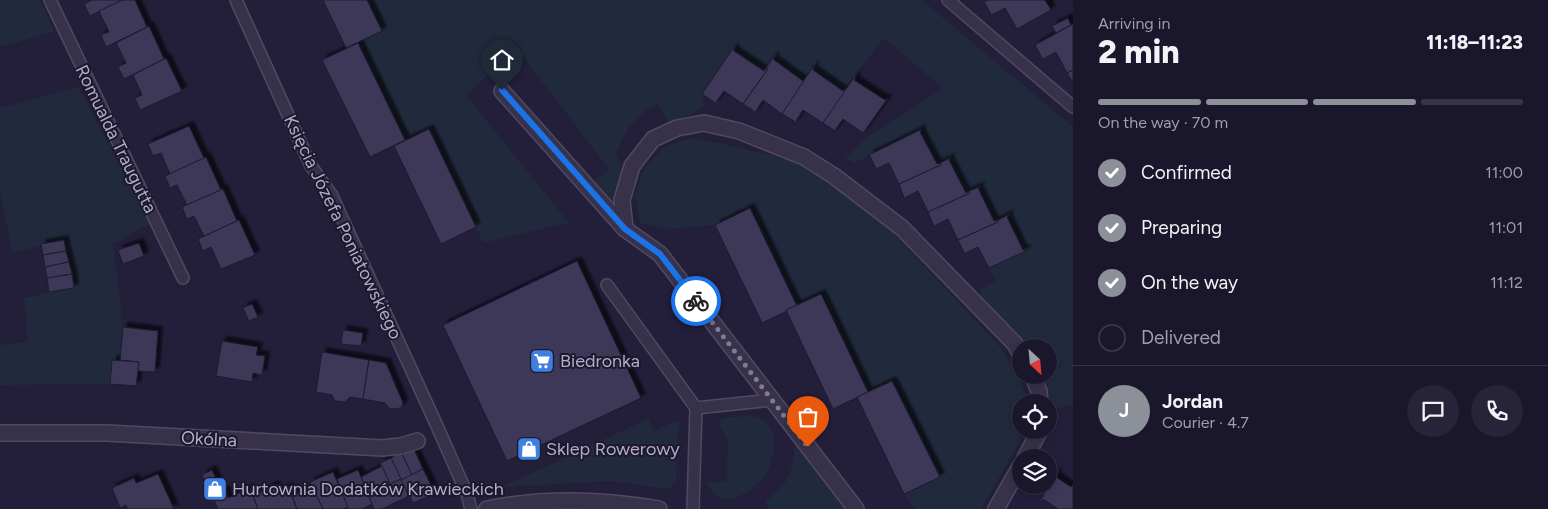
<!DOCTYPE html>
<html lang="en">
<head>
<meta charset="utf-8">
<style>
	body { margin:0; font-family:Figtree,sans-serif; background:#272338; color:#f1f3f6; height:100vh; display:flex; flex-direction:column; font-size:19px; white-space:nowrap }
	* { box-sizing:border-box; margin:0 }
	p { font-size:16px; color:#9f9fa9 }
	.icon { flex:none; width:28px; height:28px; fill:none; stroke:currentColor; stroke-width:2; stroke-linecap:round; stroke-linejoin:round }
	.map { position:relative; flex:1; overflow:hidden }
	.side { display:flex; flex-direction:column; background:#1a162c; width:475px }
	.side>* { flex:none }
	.needle { width:32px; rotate:154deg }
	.buttons { position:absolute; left:1012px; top:339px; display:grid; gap:10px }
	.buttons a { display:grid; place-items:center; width:45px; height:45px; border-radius:50%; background:#1a162c; box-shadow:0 2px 8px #0003,0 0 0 1px #383548; font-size:25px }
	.pin { position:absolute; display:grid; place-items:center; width:42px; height:42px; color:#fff; margin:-51px -21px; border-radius:50% 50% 50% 0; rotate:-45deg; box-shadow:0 0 5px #0007 }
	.pin .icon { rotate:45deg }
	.courier { position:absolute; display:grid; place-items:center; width:50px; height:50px; margin:-25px; border:4px solid #1a73e8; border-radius:50%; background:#fff; color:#222; box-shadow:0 1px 6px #0007 }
	.overview em { font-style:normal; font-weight:800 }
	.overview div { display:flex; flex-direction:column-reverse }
	.overview { display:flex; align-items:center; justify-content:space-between; height:85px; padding:0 25px }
	h1 { font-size:32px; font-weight:800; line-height:38px }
	.bar { display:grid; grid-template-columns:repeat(4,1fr); gap:8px 5px; align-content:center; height:60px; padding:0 25px }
	.bar i { height:6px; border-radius:4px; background:#383548 }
	.bar .selected { background:#8c9099 }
	.bar p { grid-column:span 4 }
	.line { display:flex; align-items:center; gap:12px; padding:0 25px; border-top:1px solid #383548 }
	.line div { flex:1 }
	.round { display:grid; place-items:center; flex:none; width:52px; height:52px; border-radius:26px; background:#272338 }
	ol { padding:0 25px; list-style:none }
	li { display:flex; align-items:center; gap:15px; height:55px }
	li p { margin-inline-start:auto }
	li .icon { padding:5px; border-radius:50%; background:#8c9099; color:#fff; stroke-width:4 }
	li:last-child { color:#9f9fa9 }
	li i { width:28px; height:28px; border:2px solid #383548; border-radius:50% }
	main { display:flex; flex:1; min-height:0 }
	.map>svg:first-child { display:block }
</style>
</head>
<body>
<main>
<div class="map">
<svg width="1073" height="509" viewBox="0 0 1073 509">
	<defs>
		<filter id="shadow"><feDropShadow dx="4.5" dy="-4.5" stdDeviation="1" flood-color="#0009"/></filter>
	</defs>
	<rect width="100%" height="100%" fill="#231e3a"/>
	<!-- green -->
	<g fill="#212a3d">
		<path d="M0,0H40L54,31L0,47Z"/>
		<path d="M367,0H922L1073,127V404L1052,410L1039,375H1049V348L1025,347L982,298L980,290L996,280L989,268L1027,250H1023L1007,217L1010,214L994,221L978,188L981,186L966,193L949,160L952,158L937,164L920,132L922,129L854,163L845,158L866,138L943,88L884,38L843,91L813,70L814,65L803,81L774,60V56L764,71L734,51V47L702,94L704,106L692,114L669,122L658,104C635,114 626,131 616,153L623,172L619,199C606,203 601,194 594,185V181L609,169L517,49L466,95L570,224H561L483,243L429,129L405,140L358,43L382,30Z"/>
		<path d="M78,87L151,223L113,244L123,327L120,360H112L110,384L0,385V345L28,342L24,298L74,287L64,240L13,253L0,193V108Z"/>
		<path d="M691,138L720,143L808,164L837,181L893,232L1000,347L1022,382L1027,402H1021V430H1023L1018,445L981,509H915L904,494L939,477L893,381L868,392L797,306L750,208L715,225L667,229L640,223L635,195L644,168L664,147Z"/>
		<path d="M747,416C777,415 778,448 768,470C762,484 733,507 718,497C713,493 709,488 706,482H726L728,441L718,423L723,418Z"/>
		<path d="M648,419L654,431L679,420L676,480L669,489L612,481L502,487Z"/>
		<path d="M795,445L846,509H768L766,501C790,483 792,473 795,445Z"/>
	</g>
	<!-- building -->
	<g fill="#3e3858" stroke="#1e1a30" filter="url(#shadow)">
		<path d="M92,0H91H122L90,16L84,4Z"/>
		<path d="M122,0H135L147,27L106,47L101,35L109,32L99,11Z"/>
		<path d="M323,0H367L382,31L346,48Z"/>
		<path d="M988,0H1045L1051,10L1017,29L1005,8L990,16L991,14L984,2Z"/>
		<path d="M1068,18L1071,25L1056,33L1052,26Z"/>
		<path d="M1073,24V70L1067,73L1056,52L1041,60L1042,58L1035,45Z"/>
		<path d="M149,26L164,59L124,79L118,67L126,63L116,43Z"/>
		<path d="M358,43L405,140L370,157L322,60Z"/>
		<path d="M734,47V51L764,71L766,68L768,69L743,104L724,91L714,105V102L702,94Z"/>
		<path d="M774,56V60L803,81L805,78L807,79L782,114L763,100L754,114V111L743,104L768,69L766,68Z"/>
		<path d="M166,58L182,91L140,110L135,98L142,95L133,75Z"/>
		<path d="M814,65L813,70L843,91L846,88L848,89L823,123L803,110L794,124V121L782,114Z"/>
		<path d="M1073,70V83L1067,73Z"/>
		<path d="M855,76L856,78L854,80L885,100L888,98L863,133L843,119L833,133L834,130L823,123Z"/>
		<path d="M189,126L204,158L170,174L161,153L153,156L148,144Z"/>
		<path d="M429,129L476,227L441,244L394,146Z"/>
		<path d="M922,129L920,132L937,164L940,163L941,165L899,184L889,163L874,170L876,168L869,155Z"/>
		<path d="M206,157L221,190L187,205L177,185L170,188L165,176Z"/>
		<path d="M952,157L949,160L966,193L969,191L970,193L928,212L918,191L904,198L899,184L941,165L940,163Z"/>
		<path d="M981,186L978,188L994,221L998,220V222L958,240L948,219L934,226L928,212L970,193L969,191Z"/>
		<path d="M223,189L237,221L204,236L194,216L187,219L182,207Z"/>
		<path d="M750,208L797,306L762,323L715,225Z"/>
		<path d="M1010,214L1007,217L1023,250H1028L989,268L978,247L963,254L964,252L958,240L998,222V220Z"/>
		<path d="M239,220L255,255L221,269L211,247L203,251L198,239Z"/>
		<path d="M64,240L66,251L43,255L41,244Z"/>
		<path d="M139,243L144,256L123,264L118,250Z"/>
		<path d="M66,251L69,262L45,267L43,255Z"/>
		<path d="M577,261L641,398L507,461L443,325Z"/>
		<path d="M69,262L72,274L47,278L45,267Z"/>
		<path d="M72,274L74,288L49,292L47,278Z"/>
		<path d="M821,294L868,392L833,409L786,310Z"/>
		<path d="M252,304L258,317L249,321L243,308Z"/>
		<path d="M123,327L158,331L155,372L138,371L139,362L120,360Z"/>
		<path d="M343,330L363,333L361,346L341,344Z"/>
		<path d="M222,341L258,347L256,355L265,356L262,375L253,373L252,382L216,376Z"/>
		<path d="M322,352L369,360L363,399L350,397L345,402L335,401L332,395L316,392Z"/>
		<path d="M112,360L139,362L136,386L110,384Z"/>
		<path d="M369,360L386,363L403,403L401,408L390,409L385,403L363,399Z"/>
		<path d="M892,381L940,477L904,494L857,397Z"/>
		<path d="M413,447L423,469L412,475L401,452Z"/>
		<path d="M401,452L412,475L401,480L391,458Z"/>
		<path d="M391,458L401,479L390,484L380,463Z"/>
		<path d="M382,466L390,484L401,479L409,496L382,509H374L361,477Z"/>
		<path d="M423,469L435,493L413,503L401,480Z"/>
		<path d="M212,470L222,492L225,490L228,498L250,488L258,509H218L202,475Z"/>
		<path d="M358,470L372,504L362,509H348L337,479Z"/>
		<path d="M333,472L348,507L344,509H323L310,482Z"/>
		<path d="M1057,472L1056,477L1071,487L1073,484V509H1058L1043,499L1042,502L1040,501Z"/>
		<path d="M158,474L174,509H128L126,505L120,508L112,488L134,478L136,483Z"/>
		<path d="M274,485L278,492L288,487L297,509H258L253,496Z"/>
		<path d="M312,486L323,509H297L292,495Z"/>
	</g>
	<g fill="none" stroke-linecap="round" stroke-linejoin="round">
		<defs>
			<g id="service">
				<path d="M50,0L183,278"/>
				<path d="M236,0L311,166L331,194L437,426L467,494L471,509"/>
				<path d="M948,0L1073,107"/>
				<path d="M607,285L696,408L693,509"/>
				<path d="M696,408L772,400"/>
			</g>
			<g id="minor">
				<path d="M502,91L625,229L660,254L856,509"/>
				<path d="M625,229L622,200L632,166L653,139L677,128L704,123L739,131L804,157L834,176L902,228L1015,344L1021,355"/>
				<path d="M1032,375L1039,391L1040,402"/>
				<path d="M0,433H107L382,448L401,446L417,441"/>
				<path d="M1025,458L1040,430"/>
				<path d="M487,509C545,497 601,499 659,509"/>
				<path d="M996,509L1021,465"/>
			</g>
		</defs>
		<!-- service casing -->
		<use href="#service" stroke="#4f4a62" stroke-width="14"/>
		<!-- minor casing -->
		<use href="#minor" stroke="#4f4a62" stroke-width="18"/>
		<!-- service -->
		<use href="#service" stroke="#37324a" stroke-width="11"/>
		<!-- minor -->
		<use href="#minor" stroke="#37324a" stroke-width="15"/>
	</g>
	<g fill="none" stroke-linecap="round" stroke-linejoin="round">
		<!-- done -->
		<path stroke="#807a96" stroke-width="5" stroke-dasharray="0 9" d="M696,301L808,447"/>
		<!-- route -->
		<path stroke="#1a73e8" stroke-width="6" d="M502,90L625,229L660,254L696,301"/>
	</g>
	<!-- icons -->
	<defs>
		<symbol id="supermarket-square" viewBox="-11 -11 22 22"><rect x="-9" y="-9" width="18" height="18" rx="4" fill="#3f7fe0" stroke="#1c182e"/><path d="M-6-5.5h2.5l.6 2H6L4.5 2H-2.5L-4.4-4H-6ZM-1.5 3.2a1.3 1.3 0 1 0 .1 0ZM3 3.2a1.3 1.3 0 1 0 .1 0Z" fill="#fff"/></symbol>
		<symbol id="shop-square" viewBox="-11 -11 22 22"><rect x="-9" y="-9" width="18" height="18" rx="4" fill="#3f7fe0" stroke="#1c182e"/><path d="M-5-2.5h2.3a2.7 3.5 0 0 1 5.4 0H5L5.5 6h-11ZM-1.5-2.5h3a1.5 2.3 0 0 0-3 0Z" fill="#fff"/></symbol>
	</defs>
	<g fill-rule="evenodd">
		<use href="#supermarket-square" x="528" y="347" width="28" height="28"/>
		<use href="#shop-square" x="515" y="435" width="28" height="28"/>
		<use href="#shop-square" x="201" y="475" width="28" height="28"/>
	</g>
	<g text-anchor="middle" stroke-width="4" stroke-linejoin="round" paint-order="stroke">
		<!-- street labels -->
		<g font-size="18" fill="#b2acc7" stroke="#1c182e">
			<text transform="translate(116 139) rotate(64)" y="6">Romualda Traugutta</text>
			<text transform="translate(343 227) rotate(64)" y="6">Księcia Józefa Poniatowskiego</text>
			<text transform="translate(209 439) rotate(3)" y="6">Okólna</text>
		</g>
		<!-- poi labels -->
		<g font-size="18" fill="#b2acc7" stroke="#1c182e" text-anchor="start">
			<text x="560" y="367">Biedronka</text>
			<text x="546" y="455">Sklep Rowerowy</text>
			<text x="232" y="495">Hurtownia Dodatków Krawieckich</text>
		</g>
	</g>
</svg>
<div class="buttons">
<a><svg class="needle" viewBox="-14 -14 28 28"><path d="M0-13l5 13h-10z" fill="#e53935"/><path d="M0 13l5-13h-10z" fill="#9f9fa9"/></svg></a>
<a><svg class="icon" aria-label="locate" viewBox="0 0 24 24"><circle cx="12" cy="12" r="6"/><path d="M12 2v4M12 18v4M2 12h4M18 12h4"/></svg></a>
<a><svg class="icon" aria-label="layers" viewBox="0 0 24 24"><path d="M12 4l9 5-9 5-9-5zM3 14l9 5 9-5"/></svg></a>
</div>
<div class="pin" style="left:808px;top:447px;background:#ea580c"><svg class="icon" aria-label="bag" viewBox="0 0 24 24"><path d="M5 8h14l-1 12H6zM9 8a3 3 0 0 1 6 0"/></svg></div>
<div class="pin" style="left:502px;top:90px;background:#1f2937"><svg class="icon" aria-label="home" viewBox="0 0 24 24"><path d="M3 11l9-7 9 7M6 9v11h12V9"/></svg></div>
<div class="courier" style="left:696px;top:301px"><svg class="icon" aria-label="bike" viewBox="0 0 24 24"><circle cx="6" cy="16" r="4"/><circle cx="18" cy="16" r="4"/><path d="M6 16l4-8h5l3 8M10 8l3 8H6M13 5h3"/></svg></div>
</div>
<section class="side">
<div class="overview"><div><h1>2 min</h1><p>Arriving in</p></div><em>11:18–11:23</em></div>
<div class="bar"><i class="selected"></i><i class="selected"></i><i class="selected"></i><i></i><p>On the way · 70 m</p></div>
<ol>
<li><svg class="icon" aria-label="check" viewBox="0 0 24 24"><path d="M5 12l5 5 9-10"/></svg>Confirmed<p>11:00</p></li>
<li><svg class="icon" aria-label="check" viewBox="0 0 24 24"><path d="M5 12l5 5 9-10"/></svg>Preparing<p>11:01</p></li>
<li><svg class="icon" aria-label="check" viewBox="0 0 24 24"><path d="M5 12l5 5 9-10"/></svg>On the way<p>11:12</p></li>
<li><i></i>Delivered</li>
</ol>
<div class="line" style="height:90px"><b class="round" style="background:#8c9099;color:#fff">J</b><div><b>Jordan</b><p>Courier · 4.7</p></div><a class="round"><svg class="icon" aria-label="chat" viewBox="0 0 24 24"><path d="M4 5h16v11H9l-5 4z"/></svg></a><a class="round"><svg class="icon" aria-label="phone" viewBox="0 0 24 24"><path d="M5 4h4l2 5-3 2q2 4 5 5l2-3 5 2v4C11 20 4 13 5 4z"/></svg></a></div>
</section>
</main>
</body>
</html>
